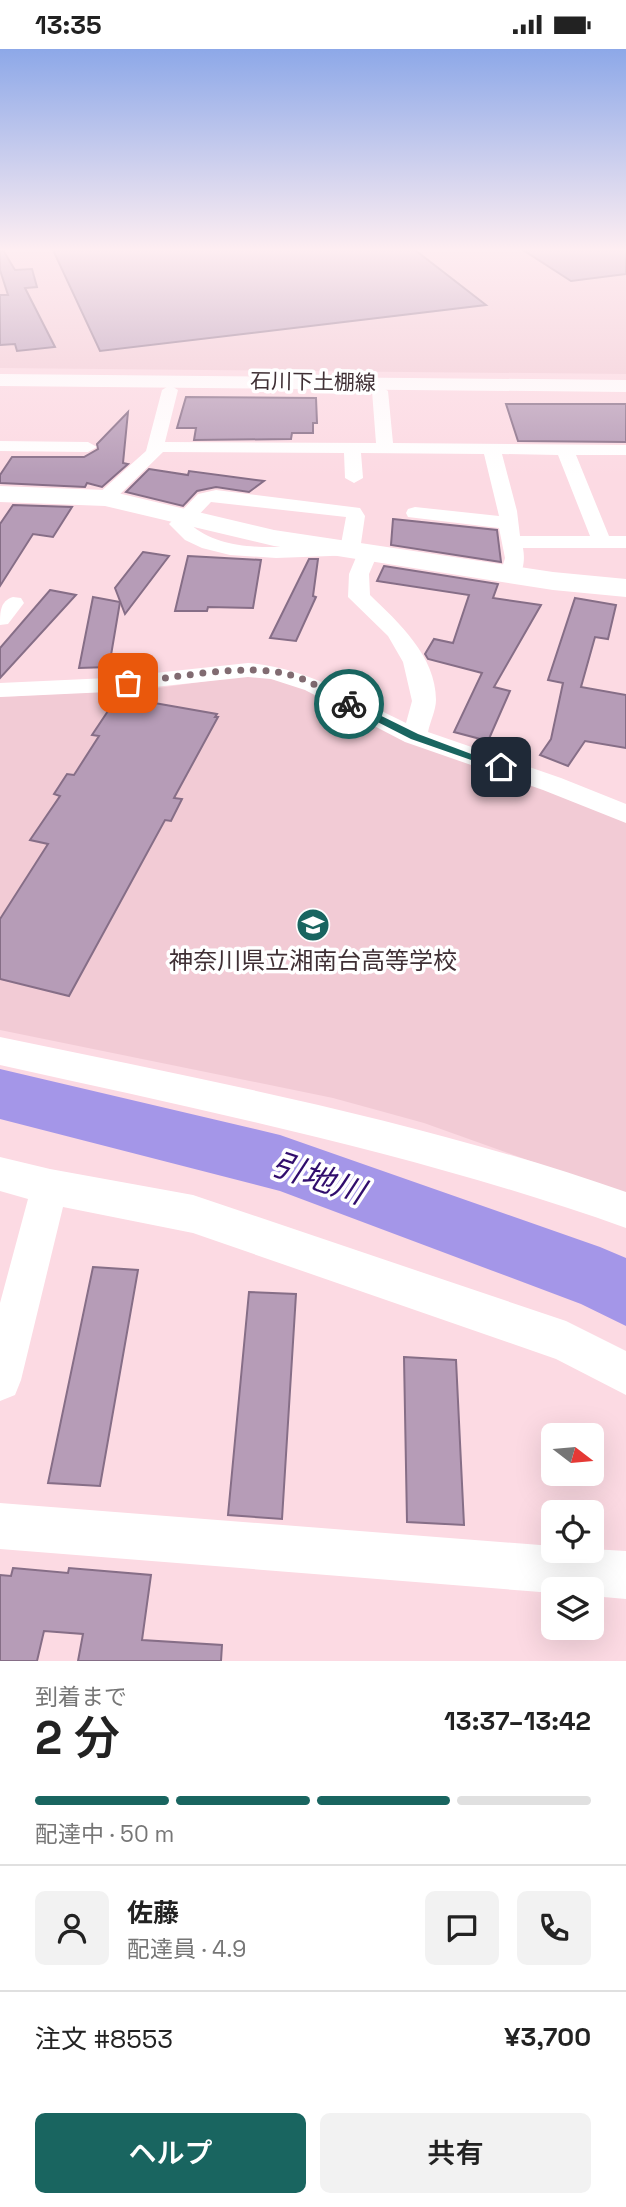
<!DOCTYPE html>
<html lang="ja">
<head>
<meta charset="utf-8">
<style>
	body { margin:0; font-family:"Space Grotesk","Noto Sans JP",sans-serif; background:#f2f2f2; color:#222; height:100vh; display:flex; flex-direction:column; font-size:26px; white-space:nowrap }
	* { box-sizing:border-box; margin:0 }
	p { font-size:23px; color:#767676 }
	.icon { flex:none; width:38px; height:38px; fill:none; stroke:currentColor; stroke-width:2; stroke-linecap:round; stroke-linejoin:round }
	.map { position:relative; height:1612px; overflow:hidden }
	.side { display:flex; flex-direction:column; background:#fff; flex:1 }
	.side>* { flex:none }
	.needle { width:46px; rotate:106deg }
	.buttons { position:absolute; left:541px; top:1374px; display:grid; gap:14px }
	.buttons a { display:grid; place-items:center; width:63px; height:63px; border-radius:10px; background:#fff; box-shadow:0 7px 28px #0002; font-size:35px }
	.pin { position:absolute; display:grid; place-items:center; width:60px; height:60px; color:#fff; margin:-30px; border-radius:14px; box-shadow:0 4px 10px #0006 }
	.courier { position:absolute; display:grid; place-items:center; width:70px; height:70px; margin:-35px; border:5px solid #196560; border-radius:50%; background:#fff; color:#222; box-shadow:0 2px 9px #0007 }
	.overview em { font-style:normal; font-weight:600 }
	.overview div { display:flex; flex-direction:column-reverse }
	.overview { display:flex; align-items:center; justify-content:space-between; height:119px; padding:0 35px }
	h1 { font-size:46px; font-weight:600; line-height:52px }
	.bar { display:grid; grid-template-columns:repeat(4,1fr); gap:10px 7px; align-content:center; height:84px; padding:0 35px }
	.bar i { height:9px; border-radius:5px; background:#e0e0e0 }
	.bar .current { background:#196560 }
	.bar p { grid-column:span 4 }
	.line { display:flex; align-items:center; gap:18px; padding:0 35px; border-top:2px solid #e0e0e0 }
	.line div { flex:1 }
	.round { display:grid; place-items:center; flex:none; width:74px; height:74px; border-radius:10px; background:#f2f2f2 }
	.cta { display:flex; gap:14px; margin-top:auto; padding:14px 35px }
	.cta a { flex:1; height:80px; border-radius:10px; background:#196560; color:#fff; font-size:28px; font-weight:600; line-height:80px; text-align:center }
	.cta a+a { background:#f2f2f2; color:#222 }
	.status { display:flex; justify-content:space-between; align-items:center; height:49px; padding:0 35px; background:#fff; direction:ltr }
	.status svg { height:19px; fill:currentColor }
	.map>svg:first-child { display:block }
</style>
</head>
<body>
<div class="status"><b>13:35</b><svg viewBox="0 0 49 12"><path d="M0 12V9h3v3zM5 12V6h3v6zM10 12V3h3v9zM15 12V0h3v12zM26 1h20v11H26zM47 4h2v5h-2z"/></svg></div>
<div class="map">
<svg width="626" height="1612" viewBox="0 0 626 1612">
	<rect width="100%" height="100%" fill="#fcdae3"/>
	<!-- built -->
	<g fill="#f2cbd5">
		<path d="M0,202H626V325L0,319Z"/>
		<path d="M243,627H288L626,772V1146L424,1074L333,1049L0,981V648L151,640Z"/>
	</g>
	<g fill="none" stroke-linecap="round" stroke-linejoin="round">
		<!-- river -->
		<path fill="#a496e8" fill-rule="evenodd" d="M0,1020L280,1086L600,1198L626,1209V1277L581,1255L280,1142L0,1070Z"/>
	</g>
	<!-- building -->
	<g fill="#b69cb7" stroke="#866e87" stroke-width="2">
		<path d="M3,201L15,221L32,220L37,238L25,239L55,298L17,302L15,295L0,296V246H8L0,221V203Z"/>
		<path d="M53,201H415L486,256L100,302Z"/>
		<path d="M523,201H626V225L571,232Z"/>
		<path d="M186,348L316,349L317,374H313V384H292L291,390L194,391L196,379H177Z"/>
		<path d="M506,355H626V393L518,392Z"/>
		<path d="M128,363L123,414L128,415L102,438L87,434L85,438L0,434V426L12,408H84L98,400L97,395Z"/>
		<path d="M149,420L188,426L189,422L264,432L249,443L216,438L197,442L183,457L126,443Z"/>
		<path d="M13,456L72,458L53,488L33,485L0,537V475Z"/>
		<path d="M393,470L497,481L501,513L391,496Z"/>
		<path d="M143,503L169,507L125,565L115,539Z"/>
		<path d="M188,507L261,511L253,559L208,558L207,562H175Z"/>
		<path d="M309,510H318L313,547L316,548L296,592L270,589Z"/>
		<path d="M384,517L498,535L493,549L541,556L494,638L510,642L488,692L454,683L482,624L428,610L425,605L434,590L453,594L469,546L377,532Z"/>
		<path d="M50,541L76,546L0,629V599Z"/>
		<path d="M93,548L120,553L109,618L79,619Z"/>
		<path d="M575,549L616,556L608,590L595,588L581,638L626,646V699L585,692L568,717L540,706L551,690L563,634L548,631Z"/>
		<path d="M126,649L217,665L215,668H218L174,749L182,750L171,772L165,771L69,947L0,930V870L48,795L30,791L60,747L54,745L67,725L74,726L99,687L92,686L112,656L121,657Z"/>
		<path d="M93,1218L138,1221L100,1437L48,1434Z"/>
		<path d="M249,1243L296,1245L282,1470L228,1466Z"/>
		<path d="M404,1308L456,1311L464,1476L407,1473Z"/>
		<path d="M13,1519L68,1524L69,1519L151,1526L142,1591L222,1596L221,1612H78L83,1585L44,1582L37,1612H0V1526L11,1527Z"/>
	</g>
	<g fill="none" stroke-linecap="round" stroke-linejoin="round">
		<!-- street -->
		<g fill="#fff" fill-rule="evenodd">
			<path d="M170,336L178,341L165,393L376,394L372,342L380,337L388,342L393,394L626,396V406H576L609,487H626V499H523C525,510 524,521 517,530H503L500,526L505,509L499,479L408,468L406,464L408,460L415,458L499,467L484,405L361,404L363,429L354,434L345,429L344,404L163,403L112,453H98L96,449L98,445L146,402L162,341ZM502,405L558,406L590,487H520L517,462Z"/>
			<path d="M0,392L88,393L97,398L88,403L0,402Z"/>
			<path d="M216,441L360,459L365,467L360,501L368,498L375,500L378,504L369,525L370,546C398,573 436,607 436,651C436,661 430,673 428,683L561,729L626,755V774L543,741L405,693L305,641L271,630L248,628L108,643L0,648V634L108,629L248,614C308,619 353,649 406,674L412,652L403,613L388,587L348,548L349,525L357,506L276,509L230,506L202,499L185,491L169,475L198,445ZM211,453L346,468L341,495C329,493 315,496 302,497C265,499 219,501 190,475Z"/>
			<path d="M13,548L21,549L24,554L8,575L0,576C0,563 0,552 13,548Z"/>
			<path d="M0,988C211,1032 422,1072 626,1143V1179C422,1106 211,1063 0,1016Z"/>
			<path d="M0,1108L50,1120L193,1146L566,1272L626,1302V1346L556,1310L193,1184L63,1158L21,1331L15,1346L0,1352V1254L28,1150L0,1142Z"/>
			<path d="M0,1454L553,1497V1502L592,1500L626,1502V1550L592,1547V1540H553V1544L0,1500Z"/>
		</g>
		<!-- secondary -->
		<g fill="#fff" fill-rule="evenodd">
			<path d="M0,325L626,331V343L0,337Z"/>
			<path d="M0,437L105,441L274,481L553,523L626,530V548L553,541L274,497L105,457L0,453Z"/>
		</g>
	</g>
	<!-- sky -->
	<linearGradient id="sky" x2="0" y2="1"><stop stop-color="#8da8e8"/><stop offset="0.47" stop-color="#feeef2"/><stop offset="1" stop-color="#feeef2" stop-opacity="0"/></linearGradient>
	<rect width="626" height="427" fill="url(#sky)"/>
	<!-- route -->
	<path fill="#196560" d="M346,653H353L418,685L506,718L497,720L411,690L346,657Z"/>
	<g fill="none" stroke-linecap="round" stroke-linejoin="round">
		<!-- done -->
		<path stroke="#816b71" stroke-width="7" stroke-dasharray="0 12.6" d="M128,634C175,629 247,613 291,626C312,632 330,645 349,655"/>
	</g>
	<!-- icons -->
	<defs>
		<symbol id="school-disc" viewBox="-11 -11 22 22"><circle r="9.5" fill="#196560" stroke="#fff"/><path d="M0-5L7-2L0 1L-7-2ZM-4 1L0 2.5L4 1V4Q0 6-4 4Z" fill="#fff"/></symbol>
	</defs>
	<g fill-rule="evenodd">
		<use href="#school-disc" x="294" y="857" width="38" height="38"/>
	</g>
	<g text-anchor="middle" stroke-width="7" stroke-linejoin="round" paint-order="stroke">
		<!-- far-street labels -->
		<g font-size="21" fill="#3f2f34" stroke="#fff">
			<text transform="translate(313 333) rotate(1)" y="7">石川下土棚線</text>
		</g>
		<!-- poi labels -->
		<g font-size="24" fill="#3f2f34" stroke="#fff">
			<text x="313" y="920">神奈川県立湘南台高等学校</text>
		</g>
		<!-- near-water labels -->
		<g font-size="32" font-style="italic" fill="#310e6d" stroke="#fff">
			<text transform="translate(318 1129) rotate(19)" y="11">引地川</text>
		</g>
	</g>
</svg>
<div class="buttons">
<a><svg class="needle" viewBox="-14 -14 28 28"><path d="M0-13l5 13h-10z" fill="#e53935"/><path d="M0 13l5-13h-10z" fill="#767676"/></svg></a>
<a><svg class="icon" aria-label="locate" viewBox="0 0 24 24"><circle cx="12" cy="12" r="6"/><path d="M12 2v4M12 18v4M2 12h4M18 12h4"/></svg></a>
<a><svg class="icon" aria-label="layers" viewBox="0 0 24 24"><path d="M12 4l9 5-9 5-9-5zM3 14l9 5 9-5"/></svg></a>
</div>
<div class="pin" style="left:128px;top:634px;background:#ea580c"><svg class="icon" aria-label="bag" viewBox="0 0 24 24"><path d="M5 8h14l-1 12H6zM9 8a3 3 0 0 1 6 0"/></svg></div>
<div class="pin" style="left:501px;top:718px;background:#1f2937"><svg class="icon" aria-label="home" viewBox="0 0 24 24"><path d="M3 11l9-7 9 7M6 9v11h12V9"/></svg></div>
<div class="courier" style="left:349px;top:655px"><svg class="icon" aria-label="bike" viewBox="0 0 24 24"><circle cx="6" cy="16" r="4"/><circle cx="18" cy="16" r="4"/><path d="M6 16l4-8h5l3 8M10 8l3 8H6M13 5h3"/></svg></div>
</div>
<section class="side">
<div class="overview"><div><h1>2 分</h1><p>到着まで</p></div><em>13:37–13:42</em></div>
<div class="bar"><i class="current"></i><i class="current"></i><i class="current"></i><i></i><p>配達中 · 50 m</p></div>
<div class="line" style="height:126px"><a class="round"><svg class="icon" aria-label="person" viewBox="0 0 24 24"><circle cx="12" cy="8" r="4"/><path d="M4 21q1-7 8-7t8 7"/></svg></a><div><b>佐藤</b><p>配達員 · 4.9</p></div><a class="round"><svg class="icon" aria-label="chat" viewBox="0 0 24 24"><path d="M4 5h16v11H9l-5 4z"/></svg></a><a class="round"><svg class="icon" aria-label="phone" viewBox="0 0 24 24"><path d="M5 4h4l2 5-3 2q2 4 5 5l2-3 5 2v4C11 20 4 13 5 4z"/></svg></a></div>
<div class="line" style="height:91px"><div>注文 #8553</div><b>¥3,700</b></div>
<div class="cta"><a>ヘルプ</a><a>共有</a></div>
</section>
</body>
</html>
